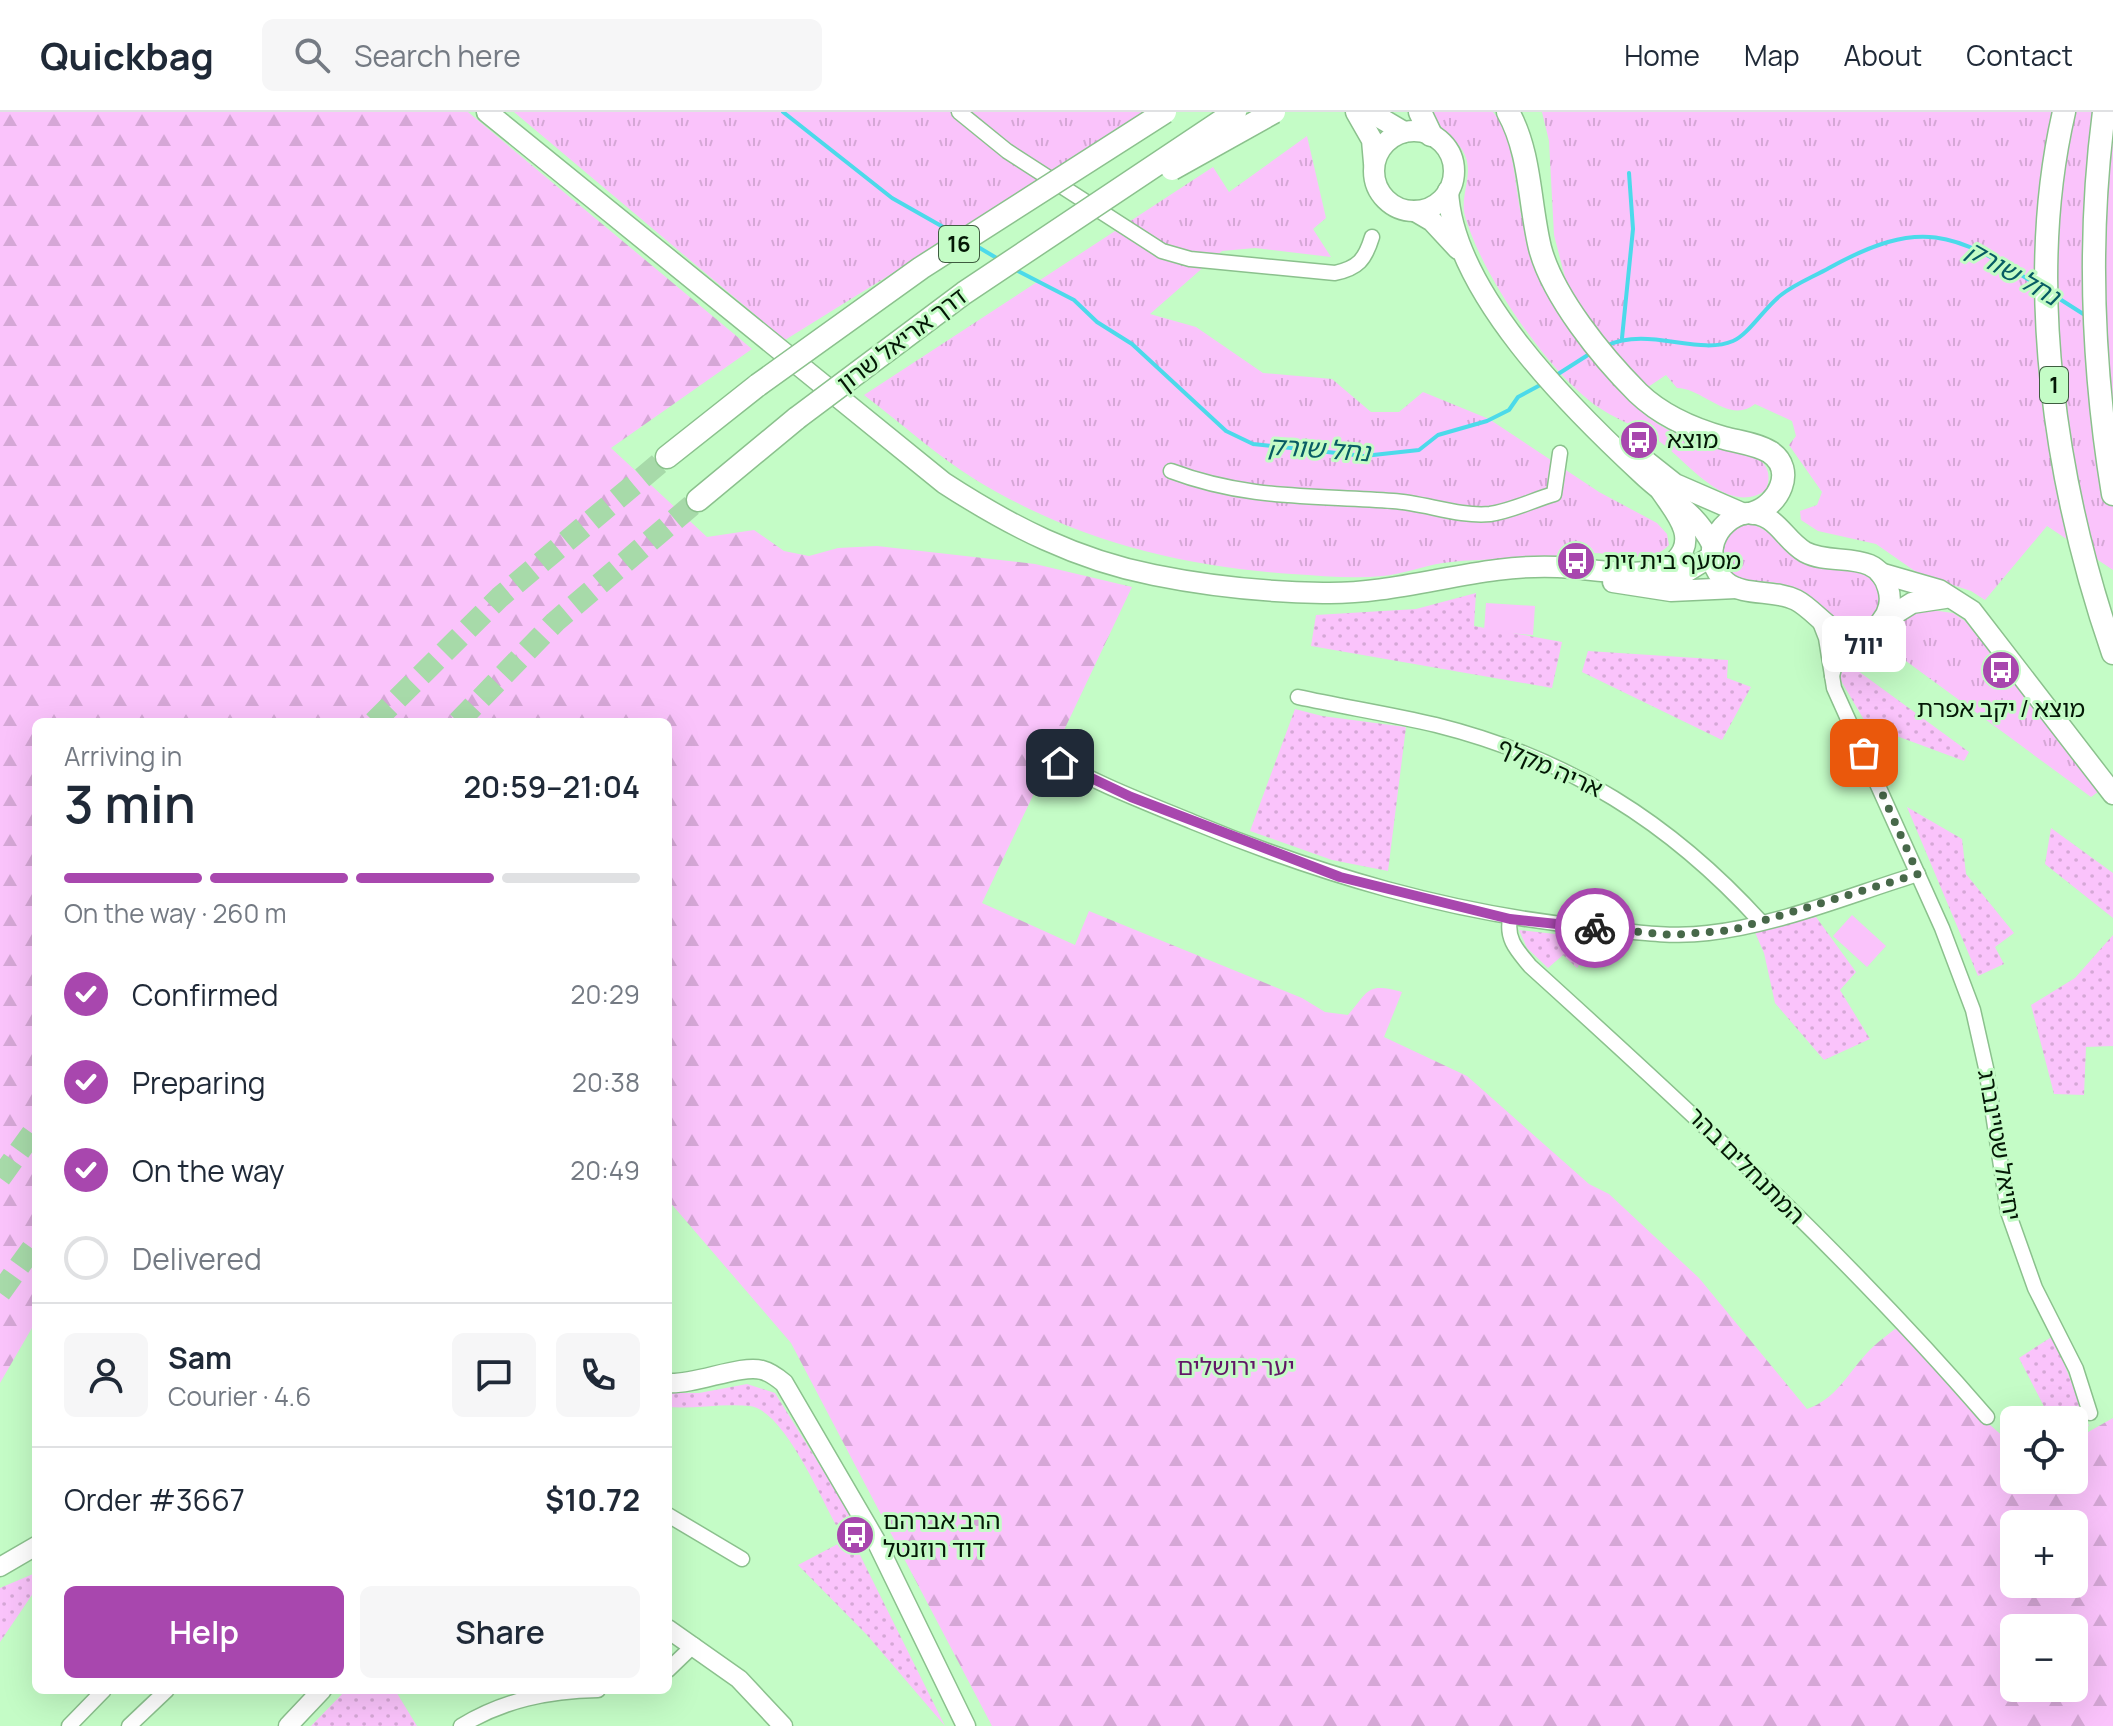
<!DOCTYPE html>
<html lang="en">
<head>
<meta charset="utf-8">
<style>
	body { margin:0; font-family:Manrope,"Noto Sans Hebrew",sans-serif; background:#f6f6f7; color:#1f2937; height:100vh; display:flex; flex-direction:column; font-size:30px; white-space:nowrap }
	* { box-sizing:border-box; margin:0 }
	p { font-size:26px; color:#747a83 }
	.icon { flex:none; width:44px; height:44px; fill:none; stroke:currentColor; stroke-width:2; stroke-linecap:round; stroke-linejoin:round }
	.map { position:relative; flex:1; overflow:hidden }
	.panel { position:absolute; left:32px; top:606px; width:640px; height:976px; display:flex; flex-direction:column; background:#fff; border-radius:12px; box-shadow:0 8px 32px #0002 }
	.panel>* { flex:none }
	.tools { position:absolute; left:2000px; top:1294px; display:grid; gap:16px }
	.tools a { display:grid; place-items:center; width:88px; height:88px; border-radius:12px; background:#fff; box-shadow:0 8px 32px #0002; font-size:40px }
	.pin { position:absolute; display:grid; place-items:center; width:68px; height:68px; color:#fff; margin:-34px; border-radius:16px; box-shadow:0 4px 12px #0006 }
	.courier { position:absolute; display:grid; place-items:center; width:80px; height:80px; margin:-40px; border:6px solid #a847ae; border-radius:50%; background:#fff; color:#222; box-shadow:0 2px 10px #0007 }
	.bubble { position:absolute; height:56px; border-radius:12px; background:#fff; box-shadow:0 8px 32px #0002; font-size:26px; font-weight:600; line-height:56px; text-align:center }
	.overview em { font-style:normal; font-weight:600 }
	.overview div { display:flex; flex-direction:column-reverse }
	.overview { display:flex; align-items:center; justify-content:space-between; height:136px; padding:0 32px }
	h1 { font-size:52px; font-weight:600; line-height:60px }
	.bar { display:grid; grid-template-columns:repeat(4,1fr); gap:12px 8px; align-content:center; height:96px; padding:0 32px }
	.bar i { height:10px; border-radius:6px; background:#e0e1e3 }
	.bar .active { background:#a847ae }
	.bar p { grid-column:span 4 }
	.line { display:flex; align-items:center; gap:20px; padding:0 32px; border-top:2px solid #e0e1e3 }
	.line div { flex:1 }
	.round { display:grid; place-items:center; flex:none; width:84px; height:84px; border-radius:12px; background:#f6f6f7 }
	ol { padding:0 32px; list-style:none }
	li { display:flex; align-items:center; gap:24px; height:88px }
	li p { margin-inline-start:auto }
	li .icon { padding:8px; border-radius:50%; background:#a847ae; color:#fff; stroke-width:4 }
	li:last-child { color:#747a83 }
	li i { width:44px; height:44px; border:4px solid #e0e1e3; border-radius:50% }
	.button { display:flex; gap:16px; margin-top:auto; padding:16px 32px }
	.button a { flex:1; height:92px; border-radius:12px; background:#a847ae; color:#fff; font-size:32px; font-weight:600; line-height:92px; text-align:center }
	.button a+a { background:#f6f6f7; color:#1f2937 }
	header { display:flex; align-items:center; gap:48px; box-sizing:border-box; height:112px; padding:0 40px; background:#fff; border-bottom:2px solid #e0e1e3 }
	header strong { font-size:38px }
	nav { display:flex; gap:44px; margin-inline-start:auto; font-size:28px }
	.search { width:560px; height:72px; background:#f6f6f7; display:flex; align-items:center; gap:20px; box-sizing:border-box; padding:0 28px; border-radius:12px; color:#747a83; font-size:30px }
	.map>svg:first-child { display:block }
</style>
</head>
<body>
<header>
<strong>Quickbag</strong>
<div class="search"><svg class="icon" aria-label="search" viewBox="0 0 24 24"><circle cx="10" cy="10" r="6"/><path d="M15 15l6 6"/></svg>Search here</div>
<nav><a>Home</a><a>Map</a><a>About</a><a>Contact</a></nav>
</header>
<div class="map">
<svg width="2113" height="1614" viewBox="0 0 2113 1614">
	<defs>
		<pattern id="grass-tufts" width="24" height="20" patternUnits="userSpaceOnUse" patternTransform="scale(2)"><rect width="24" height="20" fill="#fac3fb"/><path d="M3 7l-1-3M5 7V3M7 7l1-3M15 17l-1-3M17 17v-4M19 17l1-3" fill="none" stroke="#d5a7d6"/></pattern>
		<pattern id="forest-firs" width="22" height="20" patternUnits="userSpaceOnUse" patternTransform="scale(2)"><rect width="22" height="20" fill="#fac3fb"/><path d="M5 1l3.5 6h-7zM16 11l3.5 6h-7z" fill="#d5a7d6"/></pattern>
		<pattern id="park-dots" width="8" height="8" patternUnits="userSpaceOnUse" patternTransform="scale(2)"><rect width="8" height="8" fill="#fac3fb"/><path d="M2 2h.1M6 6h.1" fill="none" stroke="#d5a7d6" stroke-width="1.8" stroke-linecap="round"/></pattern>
	</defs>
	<rect width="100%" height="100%" fill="#c4fcc6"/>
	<!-- grass -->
	<g fill="url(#grass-tufts)">
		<path d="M514,0H1152L785,228Z"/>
		<path d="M1433,0H1493C1515,26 1514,73 1522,106C1526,126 1530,146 1538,165C1557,208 1622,292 1663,315C1691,332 1725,337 1756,345C1769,354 1771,364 1766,378C1731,403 1695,359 1669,337C1646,316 1615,309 1591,290C1544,254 1481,161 1465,104C1460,86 1471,68 1467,49C1462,27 1438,20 1433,0Z"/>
		<path d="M1542,0H2113V458L2047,414L1985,488L1971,479L1919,462L1876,432L1818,419L1801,408L1800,399L1817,393L1822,380L1789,333L1796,324L1792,309L1755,292C1729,313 1703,276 1677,276L1666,263L1645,277L1595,219L1567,173L1554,123L1549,29Z"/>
		<path d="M1307,24L1326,106L1313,117L1331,145L1255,136L1222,139L1150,202L1196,215L1263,261L1332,267L1371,300H1399L1423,280L1489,307L1599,380L1657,411L1667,422L1669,433C1649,456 1603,436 1576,442C1532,450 1487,445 1443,451C1423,454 1403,462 1383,464C1353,467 1323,464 1292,462C1177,454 1075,428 976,368C937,344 901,311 864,283L1213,55L1229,80Z"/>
		<path d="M1744,411C1773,414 1782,440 1807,451C1835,463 1855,450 1879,473L1882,496L1861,517C1833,517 1814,487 1790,476C1766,464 1751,476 1724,457C1721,429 1719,426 1744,411Z"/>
		<path d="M1924,497L1953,501L1965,509L2102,677L2091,685L1876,527L1898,509Z"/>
	</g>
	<!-- forest -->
	<path fill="url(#forest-firs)" fill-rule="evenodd" d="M0,0H468L752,237L611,336L707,425L754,418L784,439L809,444L838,436L877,434L1035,452L1132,475L982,791L1075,833L1089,799L1302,886L1325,900L1348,903C1369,879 1366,870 1402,880L1384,925L1467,964L1589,1072L1609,1082L1699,1166L1807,1297C1836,1287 1846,1264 1866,1242C1876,1231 1889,1222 1900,1213L1981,1305L2014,1334V1368H2074V1328L2113,1306V1614H992L791,1231L668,1088V610H36V1209L0,1271ZM2014,1412H2074V1472H2014ZM2014,1516H2074V1576H2014Z"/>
	<!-- park -->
	<g fill="url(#park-dots)">
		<path d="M1476,481L1474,514L1562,530L1552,576L1311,534L1316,503L1416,497Z"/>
		<path d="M1588,539L1728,548L1727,566L1751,575L1722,628L1582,560Z"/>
		<path d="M1841,555L1854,556L1969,640L1964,649L1867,613L1840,567Z"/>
		<path d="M1295,597L1322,604L1406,615L1388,759L1332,748L1250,719Z"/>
		<path d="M1907,695L1962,727L1966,762L2014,821L1995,835L2004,852L1978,864Z"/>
		<path d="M2051,716L2113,761V806L2045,752Z"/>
		<path d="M1816,805L1856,860L1840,878L1870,927L1824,948L1775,891L1764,841L1754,818Z"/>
		<path d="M1519,818L1599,827L1577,856L1563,843L1548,856L1527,836Z"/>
		<path d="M2113,823V934L2086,935L2084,983L2054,982L2031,893L2075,866Z"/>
		<path d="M2053,1224L2089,1314L2074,1320V1308H2051L2019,1246Z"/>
		<path d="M747,1272L775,1281L852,1405L836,1413C820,1384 783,1298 750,1294C723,1291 695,1297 668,1295V1281H699Z"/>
		<path d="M851,1425L945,1614L867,1523L798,1453Z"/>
		<path d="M33,1462L36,1477L0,1530V1476Z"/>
		<path d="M346,1578H395L417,1614H311Z"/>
	</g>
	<!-- garden -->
	<g fill="#fac3fb">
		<path d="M1486,491L1535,494L1533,523L1484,519Z"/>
		<path d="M1852,803L1886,834L1867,855L1833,824Z"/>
	</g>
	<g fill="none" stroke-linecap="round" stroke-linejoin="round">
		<!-- stream -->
		<g stroke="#4cdaea" stroke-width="4">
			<path d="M783,0L892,86L959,124"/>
			<path d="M973,132L1000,148"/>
			<path d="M1014,157L1074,188L1097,210L1132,232L1226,319L1253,332L1364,344L1419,338L1438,323L1487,309L1509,298L1518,285L1544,271"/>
			<path d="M2055,184L2088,205"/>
			<path d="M1622,226L1633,117L1629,61"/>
			<path d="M1606,234C1648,214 1698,244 1733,229C1748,223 1765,195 1781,183C1795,172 1813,165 1829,156C1920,106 1953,119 2037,173"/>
			<path d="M1555,264L1591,241"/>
		</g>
		<!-- trunk-tunnel -->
		<g stroke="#a7daa9" stroke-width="22" stroke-dasharray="22 11" stroke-linecap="butt">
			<path d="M374,610L500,485L667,345"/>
			<path d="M458,610L555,510L698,388"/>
			<path d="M0,1066L36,1016"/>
			<path d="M0,1181L36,1131"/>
		</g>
		<defs>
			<g id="minor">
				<path d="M959,0L1007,39L1162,139L1190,147L1335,161C1358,156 1365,148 1372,125"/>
				<path d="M1171,359C1248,388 1313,383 1393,389C1425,391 1459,405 1490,402C1512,399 1533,388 1554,382L1560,341"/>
				<path d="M1819,508L1826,526L1834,576L1942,816L1973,898L1986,956L2008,1100L2035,1176L2076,1257L2090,1301"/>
				<path d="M1832,564L1836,549L1861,524"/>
				<path d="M1298,585C1344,595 1390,602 1436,613C1568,646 1670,710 1761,810"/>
				<path d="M1045,642C1092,670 1142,689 1193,710C1321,763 1450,801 1588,815C1628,819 1669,826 1708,821C1779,813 1850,783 1918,762"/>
				<path d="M1510,807C1506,828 1518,839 1530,854C1689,998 1847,1143 1987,1305"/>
				<path d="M668,1403L742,1447"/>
				<path d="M668,1558L694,1533"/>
				<path d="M69,1614L104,1578"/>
				<path d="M129,1614L167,1578"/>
				<path d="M461,1614C504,1588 548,1579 598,1578"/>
			</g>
			<g id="tertiary">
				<path d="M668,1271C695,1273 741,1252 762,1258C770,1260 778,1266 784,1271L875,1427L966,1614"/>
				<path d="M0,1455L36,1434"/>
				<path d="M668,1517L739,1567L783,1614"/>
				<path d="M288,1614L322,1578"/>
			</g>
			<g id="secondary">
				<path d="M487,0L944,371C1010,414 1077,448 1154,463C1208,474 1268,480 1323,481C1402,483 1479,451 1558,455C1589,456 1652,471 1676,448C1699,425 1674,399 1661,379"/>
				<path d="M1356,0L1372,28L1374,51"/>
				<path d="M1370,0L1404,20"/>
				<circle cx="1414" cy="59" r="40"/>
				<path d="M1448,79C1453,180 1571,296 1641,361C1669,388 1695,398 1713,434"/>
				<path d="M1415,99L1432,109L1458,137"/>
				<path d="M1646,349L1675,372L1744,402"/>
				<path d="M1747,401C1777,401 1783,427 1805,440C1833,455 1877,436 1888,476C1892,488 1889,501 1881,510C1848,552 1822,501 1796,488C1774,477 1744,485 1726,470C1699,447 1715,407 1747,401Z"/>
				<path d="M1880,461L1939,478L1972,499L2113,682"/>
				<path d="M1655,465L1686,460L1712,444V437"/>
				<path d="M1613,470L1671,479L1736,476"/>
				<path d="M1883,509L1912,491L1945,486"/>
			</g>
			<g id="trunk">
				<path d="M1420,0L1431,23"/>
				<path d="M1508,0C1531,41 1529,91 1540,136C1553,185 1602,245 1638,281C1662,304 1692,317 1724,326C1739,330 1757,332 1770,340C1797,358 1778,394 1753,401"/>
				<path d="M2064,0C2024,172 2056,376 2113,541"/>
				<path d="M2104,0C2087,129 2092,254 2113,382"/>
				<path d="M667,345L758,273"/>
				<path d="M698,388L797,306"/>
			</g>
		</defs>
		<!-- minor casing -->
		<use href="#minor" stroke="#8bc18d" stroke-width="17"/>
		<!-- tertiary casing -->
		<use href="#tertiary" stroke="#8bc18d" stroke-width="21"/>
		<!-- secondary casing -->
		<use href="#secondary" stroke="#8bc18d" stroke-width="23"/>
		<!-- trunk casing -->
		<use href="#trunk" stroke="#8bc18d" stroke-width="25"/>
		<!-- minor -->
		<use href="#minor" stroke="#fff" stroke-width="14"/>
		<!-- tertiary -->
		<use href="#tertiary" stroke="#fff" stroke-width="18"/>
		<!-- secondary -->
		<use href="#secondary" stroke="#fff" stroke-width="20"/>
		<!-- trunk -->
		<use href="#trunk" stroke="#fff" stroke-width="22"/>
		<defs>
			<g id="trunk-bridge">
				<path d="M1172,57L1274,0"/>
				<path d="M758,273L921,156L1165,0"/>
				<path d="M797,306L964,181L1235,0"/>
			</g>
		</defs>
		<!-- trunk-bridge casing -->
		<use href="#trunk-bridge" stroke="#8bc18d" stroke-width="25" stroke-linecap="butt"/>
		<!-- trunk-bridge -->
		<use href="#trunk-bridge" stroke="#fff" stroke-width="22"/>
	</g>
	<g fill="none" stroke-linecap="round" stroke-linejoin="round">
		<!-- done -->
		<path stroke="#476849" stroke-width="8" stroke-dasharray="0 14.4" d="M1595,816L1673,823L1732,818L1918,762L1864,641"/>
		<!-- route -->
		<path stroke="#a847ae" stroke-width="10" d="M1060,651L1131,685L1340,765L1510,807L1595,816"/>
	</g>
	<!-- icons -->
	<defs>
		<symbol id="bus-disc" viewBox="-11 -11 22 22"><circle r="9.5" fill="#a847ae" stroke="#c4fcc6"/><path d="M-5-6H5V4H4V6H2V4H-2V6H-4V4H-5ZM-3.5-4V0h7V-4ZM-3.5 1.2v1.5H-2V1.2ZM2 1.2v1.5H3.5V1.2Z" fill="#fff"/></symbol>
	</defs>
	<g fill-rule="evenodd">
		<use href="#bus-disc" x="1617" y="306" width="44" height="44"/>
		<use href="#bus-disc" x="1554" y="427" width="44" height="44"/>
		<use href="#bus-disc" x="1979" y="536" width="44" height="44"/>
		<use href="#bus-disc" x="833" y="1401" width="44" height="44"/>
	</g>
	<g text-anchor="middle" stroke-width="6" stroke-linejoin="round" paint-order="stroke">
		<!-- shield labels -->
		<g fill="#c4fcc6" stroke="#3e5c40" stroke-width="2">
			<rect x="939" y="114" width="40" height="36" rx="6"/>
			<rect x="2040" y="255" width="28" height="36" rx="6"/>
		</g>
		<g font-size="22" font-weight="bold" fill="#041806">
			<text x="959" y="140">16</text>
			<text x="2054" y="281">1</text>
		</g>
		<!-- street labels -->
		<g font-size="24" fill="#041806" stroke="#c4fcc6">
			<text transform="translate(902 228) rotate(-37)" y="8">דרך אריאל שרון</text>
			<text transform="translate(1550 656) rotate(24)" y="8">אריה מקלף</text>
			<text transform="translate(1999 1033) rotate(80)" y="8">יחיאל שטיינברג</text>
			<text transform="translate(1746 1054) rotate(45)" y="8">המתנחלים בהר</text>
		</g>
		<!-- poi labels -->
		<g font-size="24" fill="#041806" stroke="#c4fcc6" text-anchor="start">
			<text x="1667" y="336">מוצא</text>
			<text x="1604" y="457">מסעף בית זית</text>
			<text x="2001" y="605" text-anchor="middle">מוצא / יקב אפרת</text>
			<text x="883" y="1417">הרב אברהם<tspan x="883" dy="28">דוד רוזנטל</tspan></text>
		</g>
		<!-- park labels -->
		<g font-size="24" fill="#621666" stroke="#c4fcc6">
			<text x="1236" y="1263">יער ירושלים</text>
		</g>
		<!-- water labels -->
		<g font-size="26" font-style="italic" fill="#075c64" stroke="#c4fcc6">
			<text transform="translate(2013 161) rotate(30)" y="9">נחל שורק</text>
			<text transform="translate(1319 337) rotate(4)" y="9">נחל שורק</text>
		</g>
	</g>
</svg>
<div class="tools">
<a><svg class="icon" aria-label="locate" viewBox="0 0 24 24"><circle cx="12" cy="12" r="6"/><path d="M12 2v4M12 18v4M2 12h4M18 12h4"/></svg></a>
<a>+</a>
<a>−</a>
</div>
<div class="pin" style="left:1864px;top:641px;background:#ea580c"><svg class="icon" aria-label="bag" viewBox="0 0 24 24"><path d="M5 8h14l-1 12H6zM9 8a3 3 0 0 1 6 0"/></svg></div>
<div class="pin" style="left:1060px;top:651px;background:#1f2937"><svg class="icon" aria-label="home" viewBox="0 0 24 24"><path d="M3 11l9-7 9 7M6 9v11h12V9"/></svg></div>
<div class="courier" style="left:1595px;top:816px"><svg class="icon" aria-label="bike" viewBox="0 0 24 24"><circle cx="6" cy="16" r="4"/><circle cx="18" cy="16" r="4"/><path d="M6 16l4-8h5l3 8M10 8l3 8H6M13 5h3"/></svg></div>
<div class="bubble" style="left:1822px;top:504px;width:84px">יוול</div>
<section class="panel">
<div class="overview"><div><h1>3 min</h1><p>Arriving in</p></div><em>20:59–21:04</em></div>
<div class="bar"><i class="active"></i><i class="active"></i><i class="active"></i><i></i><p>On the way · 260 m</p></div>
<ol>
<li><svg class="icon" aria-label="check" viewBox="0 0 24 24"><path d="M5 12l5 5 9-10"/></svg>Confirmed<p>20:29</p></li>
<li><svg class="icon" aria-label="check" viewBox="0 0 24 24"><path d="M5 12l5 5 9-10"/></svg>Preparing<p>20:38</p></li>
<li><svg class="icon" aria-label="check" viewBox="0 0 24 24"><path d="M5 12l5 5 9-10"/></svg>On the way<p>20:49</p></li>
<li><i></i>Delivered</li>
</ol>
<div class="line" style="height:144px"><a class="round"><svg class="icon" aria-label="person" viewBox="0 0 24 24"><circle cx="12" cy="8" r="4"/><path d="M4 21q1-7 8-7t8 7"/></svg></a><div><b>Sam</b><p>Courier · 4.6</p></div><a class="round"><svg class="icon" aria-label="chat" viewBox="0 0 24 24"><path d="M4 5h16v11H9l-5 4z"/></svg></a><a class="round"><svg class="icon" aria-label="phone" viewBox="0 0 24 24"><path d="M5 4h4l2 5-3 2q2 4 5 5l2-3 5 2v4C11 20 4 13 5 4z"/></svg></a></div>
<div class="line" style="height:104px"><div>Order #3667</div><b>$10.72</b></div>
<div class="button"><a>Help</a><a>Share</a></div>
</section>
</div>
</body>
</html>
